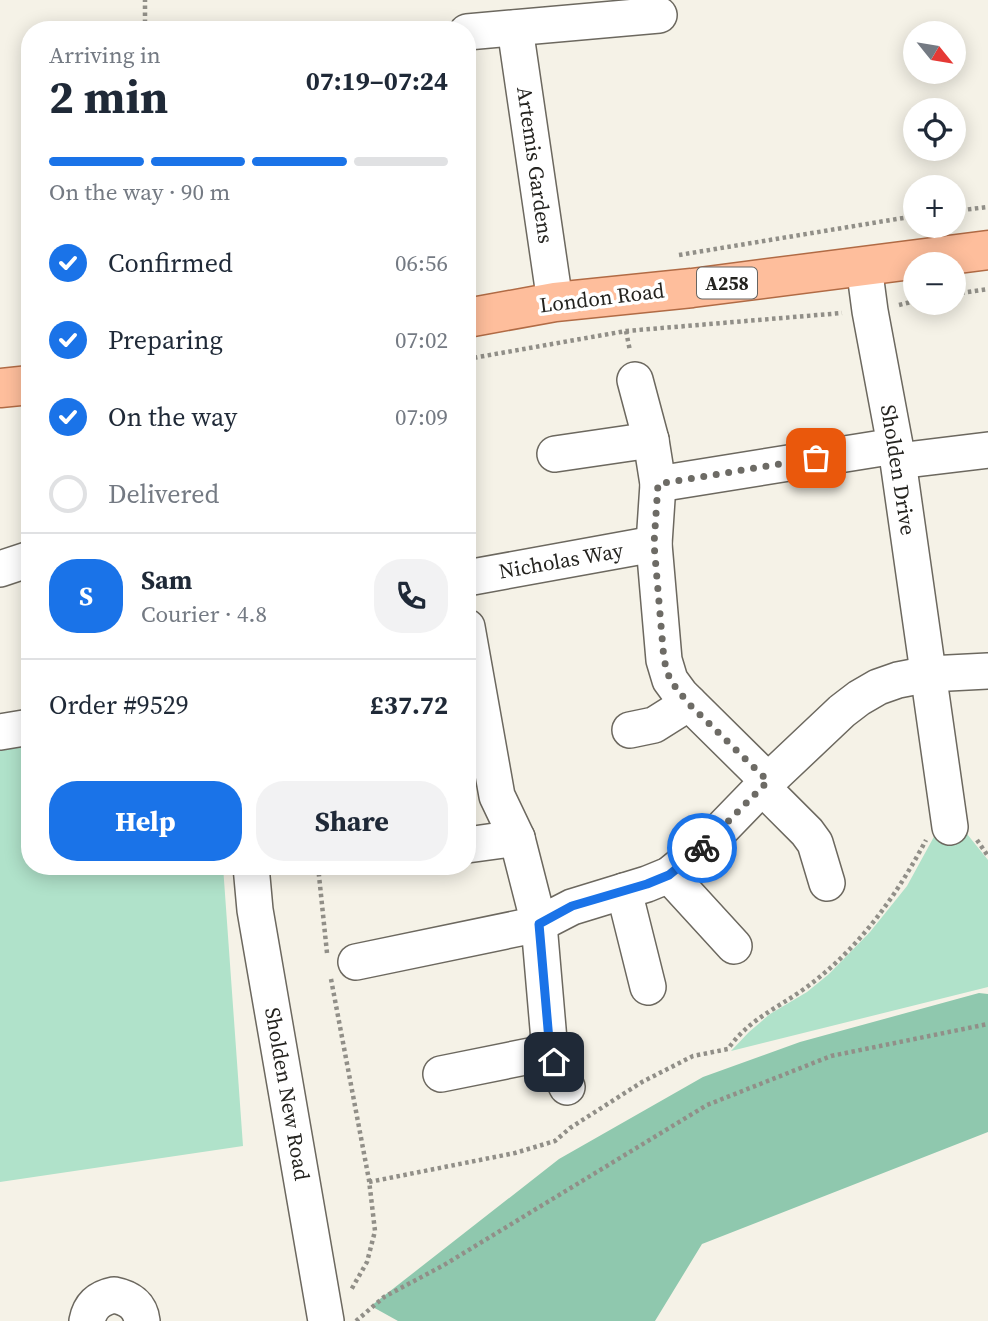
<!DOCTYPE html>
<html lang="en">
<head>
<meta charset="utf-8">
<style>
	body { margin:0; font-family:"Source Serif 4",serif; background:#f2f2f3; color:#1f2937; height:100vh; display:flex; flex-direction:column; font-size:26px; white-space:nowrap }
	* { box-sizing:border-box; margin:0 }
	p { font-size:23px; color:#747a83 }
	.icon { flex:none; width:38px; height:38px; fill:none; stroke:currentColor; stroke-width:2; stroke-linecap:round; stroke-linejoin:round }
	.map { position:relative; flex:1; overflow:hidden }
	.sheet { position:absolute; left:21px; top:21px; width:455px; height:854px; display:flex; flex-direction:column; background:#fff; border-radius:28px; box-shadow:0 4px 18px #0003 }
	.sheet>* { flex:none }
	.needle { width:46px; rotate:120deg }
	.controls { position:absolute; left:903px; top:21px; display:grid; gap:14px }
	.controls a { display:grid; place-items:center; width:63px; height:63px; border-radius:50%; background:#fff; box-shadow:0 4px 18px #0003; font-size:35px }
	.pin { position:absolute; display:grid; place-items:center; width:60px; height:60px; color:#fff; margin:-30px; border-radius:14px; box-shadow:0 4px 10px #0006 }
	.courier { position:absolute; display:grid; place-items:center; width:70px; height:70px; margin:-35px; border:5px solid #1a73e8; border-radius:50%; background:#fff; color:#222; box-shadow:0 2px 9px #0007 }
	.headline em { font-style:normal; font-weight:700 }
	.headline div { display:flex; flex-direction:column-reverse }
	.headline { display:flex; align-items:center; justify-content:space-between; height:119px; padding:0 28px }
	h1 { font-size:46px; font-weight:700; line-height:52px }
	.bar { display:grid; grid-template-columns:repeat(4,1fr); gap:10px 7px; align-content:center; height:84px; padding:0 28px }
	.bar i { height:9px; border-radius:5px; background:#e0e1e3 }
	.bar .active { background:#1a73e8 }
	.bar p { grid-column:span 4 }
	.line { display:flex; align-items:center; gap:18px; padding:0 28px; border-top:2px solid #e0e1e3 }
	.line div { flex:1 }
	.round { display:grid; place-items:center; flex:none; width:74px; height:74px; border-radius:28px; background:#f2f2f3 }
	ol { padding:0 28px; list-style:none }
	li { display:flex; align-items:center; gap:21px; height:77px }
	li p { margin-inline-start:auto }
	li .icon { padding:7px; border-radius:50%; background:#1a73e8; color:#fff; stroke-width:4 }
	li:last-child { color:#747a83 }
	li i { width:38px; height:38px; border:4px solid #e0e1e3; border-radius:50% }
	.cta { display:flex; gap:14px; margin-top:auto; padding:14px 28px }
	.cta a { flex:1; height:80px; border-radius:28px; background:#1a73e8; color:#fff; font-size:28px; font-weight:700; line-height:80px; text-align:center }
	.cta a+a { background:#f2f2f3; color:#1f2937 }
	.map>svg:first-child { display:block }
</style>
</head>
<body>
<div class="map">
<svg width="988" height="1321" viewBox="0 0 988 1321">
	<rect width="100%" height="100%" fill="#f5f2e7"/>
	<!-- green -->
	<g fill="#b0e2ca">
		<path d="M30,746V866H223L243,1146L0,1182V750Z"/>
		<path d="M963,829L988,860V987L731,1051L749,1032L770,1014L807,992L829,974L870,932L907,886L936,833Z"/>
	</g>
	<!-- forest -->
	<path fill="#8fc8ae" d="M979,993L988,994V1132L702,1244L655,1321H398L371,1306L559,1159L703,1077L800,1042Z"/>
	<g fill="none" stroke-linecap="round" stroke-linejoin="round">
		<defs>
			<g id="minor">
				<path d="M515,28L555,302"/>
				<path d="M467,32L659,15"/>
				<path d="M864,266L870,311L898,461L950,827"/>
				<path d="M635,380L651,440L658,484L654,544L664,660L670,680L681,695L768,781"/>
				<path d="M555,454L651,440"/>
				<path d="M898,461L988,450"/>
				<path d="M658,484L895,446"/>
				<path d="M0,569L30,559"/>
				<path d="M467,578L654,544"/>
				<path d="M467,627L497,796L517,838L539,924L572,907L647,884L669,875L706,845L768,781L842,711L859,698L878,687L898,680L929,674L988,671"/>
				<path d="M630,730L654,725L689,703"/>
				<path d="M0,732L30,727"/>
				<path d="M762,787L807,832L815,843L827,883"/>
				<path d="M467,845L517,838"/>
				<path d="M251,866L255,910L326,1321"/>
				<path d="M669,875L734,946"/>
				<path d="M624,891L648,987"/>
				<path d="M356,962L539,924L550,1052L567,1087"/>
				<path d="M441,1074L550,1052"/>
				<path d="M87,1321C90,1306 99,1298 114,1295C129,1298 140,1305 142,1321"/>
			</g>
			<g id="major">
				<path d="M467,318L555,302L692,288L988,250"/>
				<path d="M0,388L30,385"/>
			</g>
		</defs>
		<!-- minor casing -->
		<use href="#minor" stroke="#6c685f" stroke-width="38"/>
		<!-- major casing -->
		<use href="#major" stroke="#b16b45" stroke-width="41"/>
		<!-- path -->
		<g stroke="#918f88" stroke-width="4.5" stroke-dasharray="3.5 3.5" stroke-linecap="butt">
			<path d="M145,30V0"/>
			<path d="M954,211L988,207"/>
			<path d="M679,255L915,216"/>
			<path d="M954,294L988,289"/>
			<path d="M899,305L915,301"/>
			<path d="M626,331L630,351"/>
			<path d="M467,359L626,331L842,313"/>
			<path d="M977,840L988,856"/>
			<path d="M318,866L327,953"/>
			<path d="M331,979L369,1180L375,1231L367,1262L351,1290"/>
			<path d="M369,1182L515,1153L555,1141L570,1128L642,1082L693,1056L728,1049C748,1020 776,1009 804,989C857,951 896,897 926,840"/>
			<path d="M356,1321L384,1297L444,1265L707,1105L831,1056L988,1024"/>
		</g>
		<!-- minor -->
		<use href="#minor" stroke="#fff" stroke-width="35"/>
		<!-- major -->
		<use href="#major" stroke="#febe9c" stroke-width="38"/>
	</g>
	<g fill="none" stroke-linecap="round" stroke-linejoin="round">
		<!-- done -->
		<path stroke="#6d6b65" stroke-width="7" stroke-dasharray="0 12.6" d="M702,848L768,781L688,703L670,680L664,660L654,544L658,484L816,458"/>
		<!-- route -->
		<path stroke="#1a73e8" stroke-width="9" d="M554,1062L550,1052L539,924L572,906L647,884L669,875L702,848"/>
	</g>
	<g text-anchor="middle" stroke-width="7" stroke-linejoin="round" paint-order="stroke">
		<!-- shield labels -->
		<rect fill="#fff" stroke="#666562" stroke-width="2" x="697" y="267.5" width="60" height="31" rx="5"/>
		<g font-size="19" font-weight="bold" fill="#24231f">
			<text x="727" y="290">A258</text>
		</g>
		<!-- street labels -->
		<g font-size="21" fill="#24231f" stroke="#fff">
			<text transform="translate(535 165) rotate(82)" y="7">Artemis Gardens</text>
			<text transform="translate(602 298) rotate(-7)" y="7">London Road</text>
			<text transform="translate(898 470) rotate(81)" y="7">Sholden Drive</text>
			<text transform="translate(561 561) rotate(-10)" y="7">Nicholas Way</text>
			<text transform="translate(287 1094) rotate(80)" y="7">Sholden New Road</text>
		</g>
	</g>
</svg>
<div class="controls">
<a><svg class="needle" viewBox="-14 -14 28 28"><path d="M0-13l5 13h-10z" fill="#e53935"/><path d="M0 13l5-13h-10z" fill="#747a83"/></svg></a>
<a><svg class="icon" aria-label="locate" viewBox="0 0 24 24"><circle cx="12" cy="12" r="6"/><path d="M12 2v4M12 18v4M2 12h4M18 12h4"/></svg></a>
<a>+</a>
<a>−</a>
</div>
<div class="pin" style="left:816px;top:458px;background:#ea580c"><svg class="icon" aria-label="bag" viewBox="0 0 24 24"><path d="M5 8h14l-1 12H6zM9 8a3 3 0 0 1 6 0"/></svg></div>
<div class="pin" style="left:554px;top:1062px;background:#1f2937"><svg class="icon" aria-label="home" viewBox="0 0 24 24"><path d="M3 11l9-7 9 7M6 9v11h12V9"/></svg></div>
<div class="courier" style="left:702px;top:848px"><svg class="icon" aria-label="bike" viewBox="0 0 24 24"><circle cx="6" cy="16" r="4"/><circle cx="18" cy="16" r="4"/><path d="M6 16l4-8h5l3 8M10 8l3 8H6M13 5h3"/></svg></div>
<section class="sheet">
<div class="headline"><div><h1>2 min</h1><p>Arriving in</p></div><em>07:19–07:24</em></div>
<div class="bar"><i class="active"></i><i class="active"></i><i class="active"></i><i></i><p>On the way · 90 m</p></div>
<ol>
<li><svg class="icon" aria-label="check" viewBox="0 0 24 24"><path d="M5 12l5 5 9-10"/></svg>Confirmed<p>06:56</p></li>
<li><svg class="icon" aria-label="check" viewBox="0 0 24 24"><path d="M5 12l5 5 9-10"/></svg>Preparing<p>07:02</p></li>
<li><svg class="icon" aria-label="check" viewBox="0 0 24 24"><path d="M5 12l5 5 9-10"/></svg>On the way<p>07:09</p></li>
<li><i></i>Delivered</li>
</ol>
<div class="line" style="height:126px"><b class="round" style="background:#1a73e8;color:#fff">S</b><div><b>Sam</b><p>Courier · 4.8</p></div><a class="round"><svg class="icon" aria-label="phone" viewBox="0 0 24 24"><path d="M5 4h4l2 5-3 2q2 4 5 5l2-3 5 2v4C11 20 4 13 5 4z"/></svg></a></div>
<div class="line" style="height:91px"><div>Order #9529</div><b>£37.72</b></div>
<div class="cta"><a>Help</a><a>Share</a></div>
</section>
</div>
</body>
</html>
